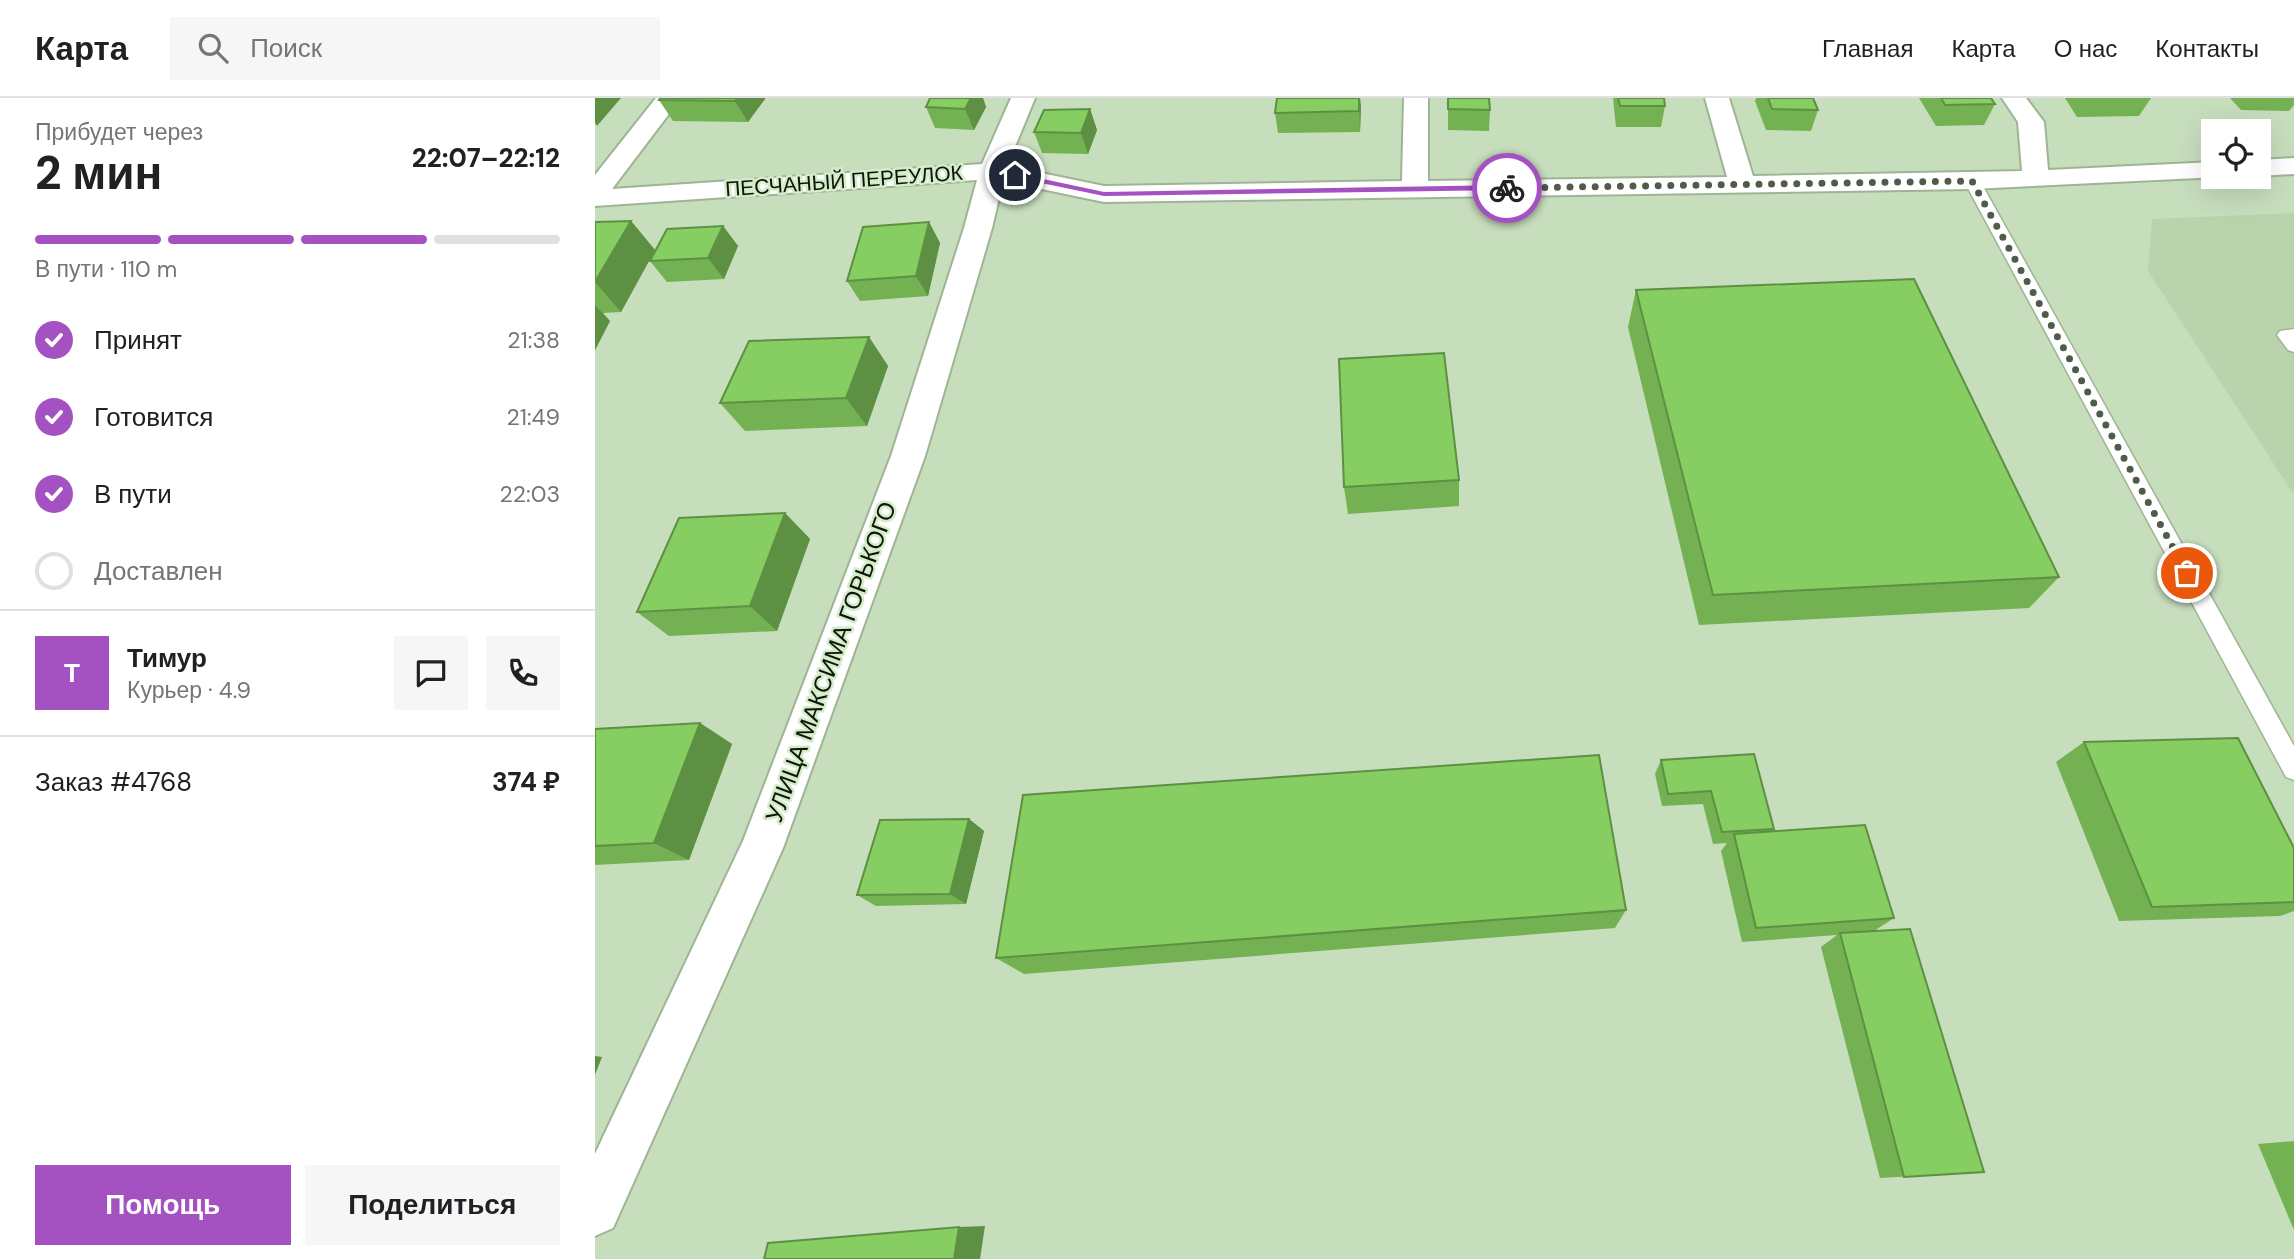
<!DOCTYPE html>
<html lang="ru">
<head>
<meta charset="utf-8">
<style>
	body { margin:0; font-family:"DM Sans",sans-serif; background:#f6f6f6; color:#202124; height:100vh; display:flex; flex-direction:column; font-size:26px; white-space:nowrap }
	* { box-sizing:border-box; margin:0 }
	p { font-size:23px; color:#757577 }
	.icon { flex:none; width:38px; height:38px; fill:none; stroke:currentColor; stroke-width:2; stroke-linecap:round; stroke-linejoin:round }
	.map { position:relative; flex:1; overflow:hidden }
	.details { display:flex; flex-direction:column; background:#fff; width:595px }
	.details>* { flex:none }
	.controls { position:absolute; left:1606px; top:21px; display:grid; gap:14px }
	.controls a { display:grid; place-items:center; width:70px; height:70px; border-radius:0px; background:#fff; box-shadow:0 7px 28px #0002; font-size:35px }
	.pin { position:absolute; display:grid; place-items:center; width:60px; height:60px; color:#fff; margin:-30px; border:4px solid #fff; border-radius:50%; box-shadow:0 2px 7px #0007 }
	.courier { position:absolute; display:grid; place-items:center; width:70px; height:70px; margin:-35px; border:5px solid #a452c1; border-radius:50%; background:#fff; color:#222; box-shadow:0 2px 9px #0007 }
	.summary em { font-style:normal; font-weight:800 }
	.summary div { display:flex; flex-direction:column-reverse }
	.summary { display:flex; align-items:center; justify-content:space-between; height:119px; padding:0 35px }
	h1 { font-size:46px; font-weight:800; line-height:52px }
	.bar { display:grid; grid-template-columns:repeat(4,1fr); gap:10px 7px; align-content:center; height:84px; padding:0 35px }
	.bar i { height:9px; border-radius:5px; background:#e0e0e0 }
	.bar .on { background:#a452c1 }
	.bar p { grid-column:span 4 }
	.line { display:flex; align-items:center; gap:18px; padding:0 35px; border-top:2px solid #e0e0e0 }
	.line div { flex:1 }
	.round { display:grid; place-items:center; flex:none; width:74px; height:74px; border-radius:0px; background:#f6f6f6 }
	ol { padding:0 35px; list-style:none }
	li { display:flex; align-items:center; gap:21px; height:77px }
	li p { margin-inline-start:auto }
	li .icon { padding:7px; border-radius:50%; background:#a452c1; color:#fff; stroke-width:4 }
	li:last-child { color:#757577 }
	li i { width:38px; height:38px; border:4px solid #e0e0e0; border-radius:50% }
	.cta { display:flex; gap:14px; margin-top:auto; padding:14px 35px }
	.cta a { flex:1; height:80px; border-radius:0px; background:#a452c1; color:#fff; font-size:28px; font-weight:800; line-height:80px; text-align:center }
	.cta a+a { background:#f6f6f6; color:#202124 }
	header { display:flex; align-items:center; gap:42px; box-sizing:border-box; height:98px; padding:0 35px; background:#fff; border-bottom:2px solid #e0e0e0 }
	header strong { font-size:33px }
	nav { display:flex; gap:38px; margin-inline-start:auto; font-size:24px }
	.search { width:490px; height:63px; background:#f6f6f6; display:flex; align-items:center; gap:18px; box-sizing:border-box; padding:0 24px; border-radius:0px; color:#757577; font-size:26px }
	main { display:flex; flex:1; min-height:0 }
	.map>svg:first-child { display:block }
</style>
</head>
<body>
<header>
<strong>Карта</strong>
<div class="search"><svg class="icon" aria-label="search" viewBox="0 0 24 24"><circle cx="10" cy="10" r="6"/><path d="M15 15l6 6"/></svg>Поиск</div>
<nav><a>Главная</a><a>Карта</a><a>О нас</a><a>Контакты</a></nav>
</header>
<main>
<section class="details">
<div class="summary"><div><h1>2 мин</h1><p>Прибудет через</p></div><em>22:07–22:12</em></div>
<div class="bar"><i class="on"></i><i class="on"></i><i class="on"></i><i></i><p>В пути · 110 m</p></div>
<ol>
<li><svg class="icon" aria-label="check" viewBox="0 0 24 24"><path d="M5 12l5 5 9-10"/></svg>Принят<p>21:38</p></li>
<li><svg class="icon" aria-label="check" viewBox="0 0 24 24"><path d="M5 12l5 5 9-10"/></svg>Готовится<p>21:49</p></li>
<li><svg class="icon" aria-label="check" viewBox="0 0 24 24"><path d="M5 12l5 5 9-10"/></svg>В пути<p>22:03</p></li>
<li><i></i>Доставлен</li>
</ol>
<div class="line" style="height:126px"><b class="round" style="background:#a452c1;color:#fff">Т</b><div><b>Тимур</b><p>Курьер · 4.9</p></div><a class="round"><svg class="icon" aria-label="chat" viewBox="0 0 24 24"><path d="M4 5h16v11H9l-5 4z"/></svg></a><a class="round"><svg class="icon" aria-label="phone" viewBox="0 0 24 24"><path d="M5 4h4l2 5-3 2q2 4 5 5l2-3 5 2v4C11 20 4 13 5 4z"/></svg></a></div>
<div class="line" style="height:91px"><div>Заказ #4768</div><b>374 ₽</b></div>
<div class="cta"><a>Помощь</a><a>Поделиться</a></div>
</section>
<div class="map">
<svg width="1699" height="1161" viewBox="0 0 1699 1161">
	<rect width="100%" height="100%" fill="#c7debd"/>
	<!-- built -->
	<path fill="#b9d4ad" d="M1699,115V397L1553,173L1557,121Z"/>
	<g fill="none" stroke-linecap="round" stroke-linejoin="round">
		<defs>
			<g id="service">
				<path d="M1377,78L1385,83L1699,648V682L1691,679L1369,83Z"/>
				<path d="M1699,231V254L1693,252L1682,237L1685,233Z"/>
			</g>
			<g id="minor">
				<path d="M61,0H86L17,91L387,66L416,0H440L412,68L509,88L807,83L809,0H833V83L1132,79L1110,0H1134L1158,78L1427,73L1423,24L1407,0H1431L1449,24L1453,72L1619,64V79H1624L1377,91L509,104L408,83L397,130L330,358L188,750L18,1130L0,1138V1056L148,743L296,358L369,130L382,82L0,108V77Z"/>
				<path d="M1699,60V76L1664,78V62Z"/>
			</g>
		</defs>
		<!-- service casing -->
		<use href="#service" stroke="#9eb494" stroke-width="3"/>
		<!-- minor casing -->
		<use href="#minor" stroke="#9eb494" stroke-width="4"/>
		<!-- service -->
		<use href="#service" fill="#fff" fill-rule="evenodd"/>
		<!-- minor -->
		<use href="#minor" fill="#fff" fill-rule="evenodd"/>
	</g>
	<!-- wall -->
	<g fill="#73b153">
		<path d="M335,0H388L391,9L379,32L340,30L331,9Z"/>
		<path d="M853,0L895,12L894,33L853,32Z"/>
		<path d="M1018,0H1069L1070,8L1066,29H1021Z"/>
		<path d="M1161,0H1218L1223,12L1216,33L1171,32L1160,3Z"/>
		<path d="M1324,0H1396L1400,6L1389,27L1341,28Z"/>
		<path d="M1470,0H1556L1544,18L1482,19Z"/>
		<path d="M1635,0H1699V7L1694,13L1646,12Z"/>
		<path d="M170,1L153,24L78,23L64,2Z"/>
		<path d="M766,8L765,34L683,35L680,15Z"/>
		<path d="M495,11L502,32L493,56L447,55L439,34Z"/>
		<path d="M36,123L60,152L26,214L8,215L15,223L0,252V124Z"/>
		<path d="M334,124L345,145L333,198L265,203L252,183Z"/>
		<path d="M128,128L143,148L129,181L72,184L55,163Z"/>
		<path d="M1041,192L1464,479L1434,510L1104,527L1033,229Z"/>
		<path d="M274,239L293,268L272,328L150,333L125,305Z"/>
		<path d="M864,382V408L753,416L749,389Z"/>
		<path d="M190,415L215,441L182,533L74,538L42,514Z"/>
		<path d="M105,625L137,646L94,762L0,767V631Z"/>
		<path d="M1489,644L1699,750V813L1685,818L1524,823L1461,664Z"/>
		<path d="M1066,662L1179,731L1177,733L1299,820L1279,833L1389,1074L1285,1080L1226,849L1242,837L1147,844L1126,753L1132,745L1118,746L1108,706L1067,708L1060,676Z"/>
		<path d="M374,721L389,733L371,806L281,808L262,797Z"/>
		<path d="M1031,812L1020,830L429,876L401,860Z"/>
		<path d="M1699,1043V1132L1663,1046Z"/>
	</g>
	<!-- shaded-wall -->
	<g fill="#5e9044">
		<path d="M0,0H26L2,28L0,25Z"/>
		<path d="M142,0H170V1L153,24L140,3Z"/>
		<path d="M376,0H388L391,9L379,32L370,11Z"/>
		<path d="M764,0H765L766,8L765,34Z"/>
		<path d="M495,11L502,32L493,56L486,35Z"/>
		<path d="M36,123L60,152L26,214L0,184Z"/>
		<path d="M334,124L345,145L333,198L321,178Z"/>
		<path d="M128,128L143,148L129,181L113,160Z"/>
		<path d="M0,207L15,223L0,252Z"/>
		<path d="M274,239L293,268L272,328L251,300Z"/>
		<path d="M190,415L215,441L182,533L155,508Z"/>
		<path d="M105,625L137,646L94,762L59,745Z"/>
		<path d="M374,721L389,733L371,806L355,796Z"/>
		<path d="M0,958L7,959L0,977Z"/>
		<path d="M390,1128L385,1161H359L364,1129Z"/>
	</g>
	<!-- building -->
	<g fill="#86ce61" stroke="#5e9044" stroke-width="2">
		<path d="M65,0H142L140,3L64,2Z"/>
		<path d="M335,0H376L370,11L331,9Z"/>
		<path d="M682,0H764V13L680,15Z"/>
		<path d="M853,0H894L895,12L853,11Z"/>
		<path d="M1023,0H1069L1070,8H1025Z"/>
		<path d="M1173,0H1218L1223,12L1177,11Z"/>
		<path d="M1346,0H1396L1400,6L1350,7Z"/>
		<path d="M495,11L486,35L439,34L449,12Z"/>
		<path d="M36,123L0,184V124Z"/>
		<path d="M334,124L321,178L252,183L268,129Z"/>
		<path d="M128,128L113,160L55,163L72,131Z"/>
		<path d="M1319,181L1464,479L1118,497L1041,192Z"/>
		<path d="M274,239L251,300L125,305L154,243Z"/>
		<path d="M849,255L864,382L749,389L744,261Z"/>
		<path d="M190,415L155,508L42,514L84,420Z"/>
		<path d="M105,625L59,745L0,748V631Z"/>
		<path d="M1643,640L1699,750V804L1557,809L1489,644Z"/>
		<path d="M1159,656L1179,731L1127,734L1116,693L1073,696L1066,662Z"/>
		<path d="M1004,657L1031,812L401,860L428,697Z"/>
		<path d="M374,721L355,796L262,797L285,722Z"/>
		<path d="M1270,727L1299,820L1161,830L1139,736Z"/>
		<path d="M1315,831L1389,1074L1309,1079L1245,835Z"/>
		<path d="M364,1129L359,1161H169L173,1145Z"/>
	</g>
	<!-- route -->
	<path fill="#a452c1" d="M420,75L509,94L912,87L916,90L912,92L509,98L417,79Z"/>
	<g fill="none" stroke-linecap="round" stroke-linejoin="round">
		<!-- done -->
		<path stroke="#4f5c49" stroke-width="7" stroke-dasharray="0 12.6" d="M912,90L1377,83L1592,475"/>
	</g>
	<g text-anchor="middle" stroke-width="5" stroke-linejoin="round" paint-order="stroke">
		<!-- far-street labels -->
		<g font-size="21" fill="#0e160a" stroke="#d4ecca">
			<text transform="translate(249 83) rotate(-4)" y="7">ПЕСЧАНЫЙ ПЕРЕУЛОК</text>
		</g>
		<!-- street labels -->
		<g font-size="24" fill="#0e160a" stroke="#d4ecca">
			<text transform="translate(236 564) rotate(-70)" y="8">УЛИЦА МАКСИМА ГОРЬКОГО</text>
		</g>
	</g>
</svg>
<div class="controls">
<a><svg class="icon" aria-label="locate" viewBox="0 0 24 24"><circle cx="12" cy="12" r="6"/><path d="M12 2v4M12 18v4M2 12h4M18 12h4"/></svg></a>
</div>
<div class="pin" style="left:1592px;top:475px;background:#ea580c"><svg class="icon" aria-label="bag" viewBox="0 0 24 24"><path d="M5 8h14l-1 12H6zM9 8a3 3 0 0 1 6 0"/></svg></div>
<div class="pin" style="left:420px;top:77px;background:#1f2937"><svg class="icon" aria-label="home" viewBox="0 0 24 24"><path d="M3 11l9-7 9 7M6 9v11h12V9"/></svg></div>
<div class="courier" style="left:912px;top:90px"><svg class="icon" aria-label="bike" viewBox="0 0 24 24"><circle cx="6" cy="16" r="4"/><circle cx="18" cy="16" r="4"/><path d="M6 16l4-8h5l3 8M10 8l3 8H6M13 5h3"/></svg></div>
</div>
</main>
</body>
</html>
